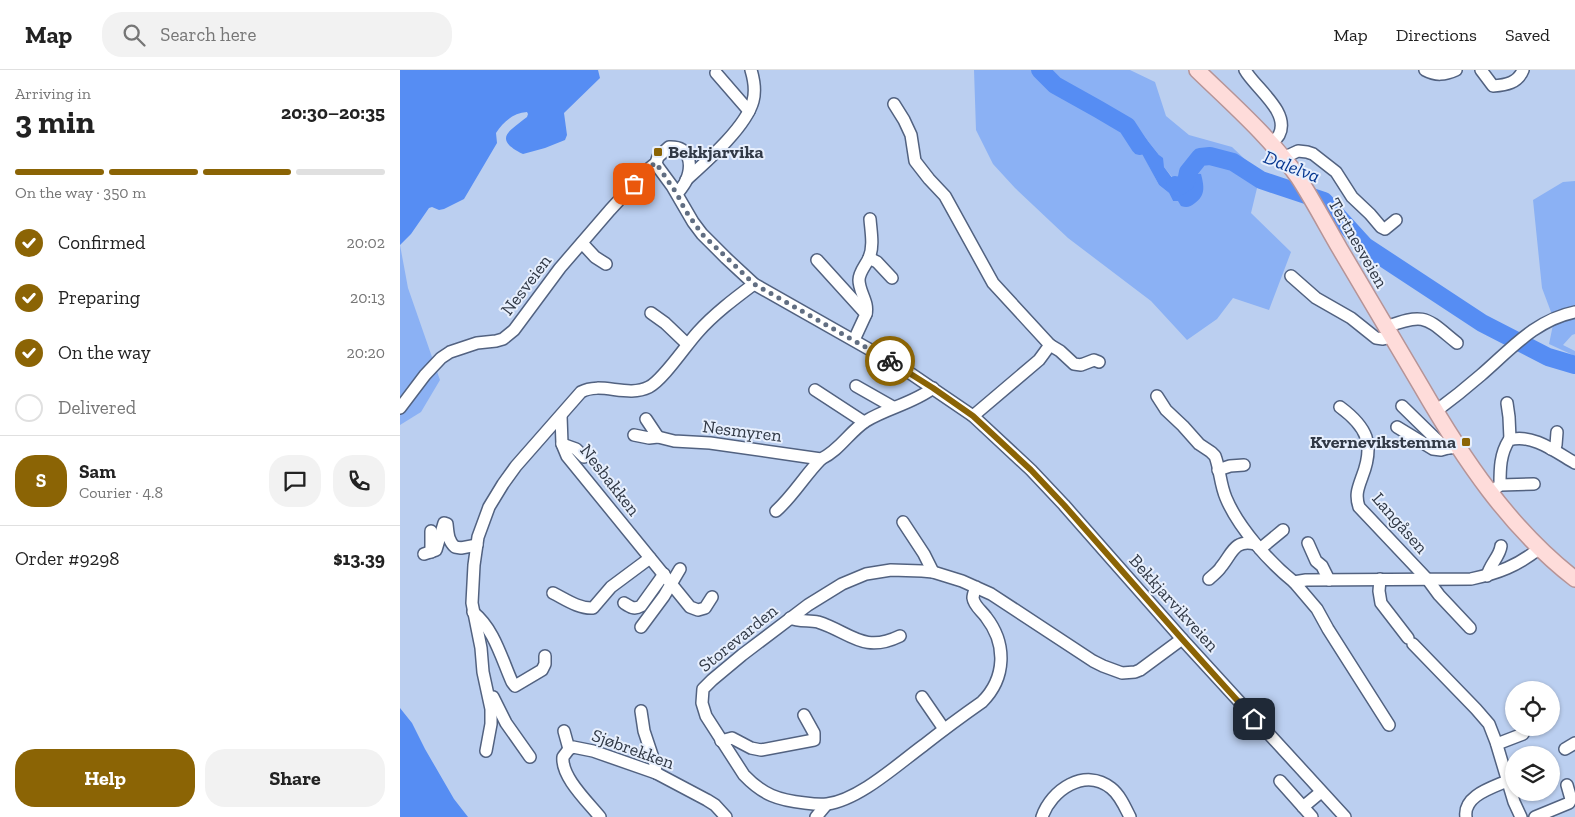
<!DOCTYPE html>
<html lang="en">
<head>
<meta charset="utf-8">
<style>
	body { margin:0; font-family:"Zilla Slab",serif; background:#f2f2f2; color:#222; height:100vh; display:flex; flex-direction:column; font-size:19px; white-space:nowrap }
	* { box-sizing:border-box; margin:0 }
	p { font-size:16px; color:#767676 }
	.icon { flex:none; width:28px; height:28px; fill:none; stroke:currentColor; stroke-width:2; stroke-linecap:round; stroke-linejoin:round }
	.map { position:relative; flex:1; overflow:hidden }
	.sheet { display:flex; flex-direction:column; background:#fff; width:400px }
	.sheet>* { flex:none }
	.tools { position:absolute; left:1105px; top:611px; display:grid; gap:10px }
	.tools a { display:grid; place-items:center; width:55px; height:55px; border-radius:50%; background:#fff; box-shadow:0 1px 4px #0004; font-size:25px }
	.pin { position:absolute; display:grid; place-items:center; width:42px; height:42px; color:#fff; margin:-21px; border-radius:10px; box-shadow:0 2px 8px #0006 }
	.courier { position:absolute; display:grid; place-items:center; width:50px; height:50px; margin:-25px; border:4px solid #8b6405; border-radius:50%; background:#fff; color:#222; box-shadow:0 1px 6px #0007 }
	.overview em { font-style:normal; font-weight:700 }
	.overview div { display:flex; flex-direction:column-reverse }
	.overview { display:flex; align-items:center; justify-content:space-between; height:85px; padding:0 15px }
	h1 { font-size:32px; font-weight:700; line-height:38px }
	.bar { display:grid; grid-template-columns:repeat(4,1fr); gap:8px 5px; align-content:center; height:60px; padding:0 15px }
	.bar i { height:6px; border-radius:4px; background:#e0e0e0 }
	.bar .active { background:#8b6405 }
	.bar p { grid-column:span 4 }
	.line { display:flex; align-items:center; gap:12px; padding:0 15px; border-top:1px solid #e0e0e0 }
	.line div { flex:1 }
	.round { display:grid; place-items:center; flex:none; width:52px; height:52px; border-radius:20px; background:#f2f2f2 }
	ol { padding:0 15px; list-style:none }
	li { display:flex; align-items:center; gap:15px; height:55px }
	li p { margin-inline-start:auto }
	li .icon { padding:5px; border-radius:50%; background:#8b6405; color:#fff; stroke-width:4 }
	li:last-child { color:#767676 }
	li i { width:28px; height:28px; border:2px solid #e0e0e0; border-radius:50% }
	.action { display:flex; gap:10px; margin-top:auto; padding:10px 15px }
	.action a { flex:1; height:58px; border-radius:20px; background:#8b6405; color:#fff; font-size:20px; font-weight:700; line-height:58px; text-align:center }
	.action a+a { background:#f2f2f2; color:#222 }
	header { display:flex; align-items:center; gap:30px; box-sizing:border-box; height:70px; padding:0 25px; background:#fff; border-bottom:1px solid #e0e0e0 }
	header strong { font-size:24px }
	nav { display:flex; gap:28px; margin-inline-start:auto; font-size:18px }
	.search { width:350px; height:45px; background:#f2f2f2; display:flex; align-items:center; gap:12px; box-sizing:border-box; padding:0 18px; border-radius:20px; color:#767676; font-size:19px }
	main { display:flex; flex:1; min-height:0 }
	.map>svg:first-child { display:block }
</style>
</head>
<body>
<header>
<strong>Map</strong>
<div class="search"><svg class="icon" aria-label="search" viewBox="0 0 24 24"><circle cx="10" cy="10" r="6"/><path d="M15 15l6 6"/></svg>Search here</div>
<nav><a>Map</a><a>Directions</a><a>Saved</a></nav>
</header>
<main>
<section class="sheet">
<div class="overview"><div><h1>3 min</h1><p>Arriving in</p></div><em>20:30–20:35</em></div>
<div class="bar"><i class="active"></i><i class="active"></i><i class="active"></i><i></i><p>On the way · 350 m</p></div>
<ol>
<li><svg class="icon" aria-label="check" viewBox="0 0 24 24"><path d="M5 12l5 5 9-10"/></svg>Confirmed<p>20:02</p></li>
<li><svg class="icon" aria-label="check" viewBox="0 0 24 24"><path d="M5 12l5 5 9-10"/></svg>Preparing<p>20:13</p></li>
<li><svg class="icon" aria-label="check" viewBox="0 0 24 24"><path d="M5 12l5 5 9-10"/></svg>On the way<p>20:20</p></li>
<li><i></i>Delivered</li>
</ol>
<div class="line" style="height:90px"><b class="round" style="background:#8b6405;color:#fff">S</b><div><b>Sam</b><p>Courier · 4.8</p></div><a class="round"><svg class="icon" aria-label="chat" viewBox="0 0 24 24"><path d="M4 5h16v11H9l-5 4z"/></svg></a><a class="round"><svg class="icon" aria-label="phone" viewBox="0 0 24 24"><path d="M5 4h4l2 5-3 2q2 4 5 5l2-3 5 2v4C11 20 4 13 5 4z"/></svg></a></div>
<div class="line" style="height:65px"><div>Order #9298</div><b>$13.39</b></div>
<div class="action"><a>Help</a><a>Share</a></div>
</section>
<div class="map">
<svg width="1175" height="747" viewBox="0 0 1175 747">
	<rect width="100%" height="100%" fill="#bbcff0"/>
	<!-- green -->
	<g fill="#8bb1f4" fill-rule="evenodd">
		<path d="M574,0H730L755,12L766,46L789,65L832,77L851,95L858,114L851,143L891,182L869,240L833,228L817,249L787,270L751,231L668,168L615,118L593,94L576,60ZM740,61L759,85L764,97L777,113L781,112L788,102L799,103L773,131L769,123L759,115L741,81L724,62Z"/>
		<path d="M1175,111V264L1172,265L1163,275L1175,281V286L1149,274L1154,250L1142,218L1133,130L1163,112Z"/>
		<path d="M0,175L8,218L40,310L21,342L0,355Z"/>
	</g>
	<!-- water -->
	<g fill="#568df3">
		<path d="M0,0H198L200,8L164,43L167,65L165,70L145,78L123,84C93,69 108,62 127,47L128,44L127,42C113,43 103,52 96,63L97,73L64,129L44,139L39,140L32,137L29,138L11,164L0,175Z"/>
		<path d="M731,54L740,61L759,85L763,88L764,97L776,113L781,112L788,102L801,104C804,116 806,125 795,133C790,137 787,138 781,136L778,131H773L769,123L759,115L741,82L724,62L727,56Z"/>
		<path d="M0,638L12,653L25,679L54,729L68,747H0Z"/>
	</g>
	<g fill="none" stroke-linecap="round" stroke-linejoin="round">
		<!-- river -->
		<g stroke="#568df3" stroke-width="18">
			<path d="M640,0L655,15L698,39L727,56L740,76"/>
			<path d="M775,115L778,117L786,112L788,102L800,87L810,86L833,92L861,110L924,131L965,176L1082,253L1148,287L1175,295"/>
		</g>
		<defs>
			<g id="minor">
				<path d="M845,0C854,17 891,42 879,65C877,68 874,71 872,74"/>
				<path d="M1025,0C1036,6 1045,5 1056,0"/>
				<path d="M1081,0L1093,16C1106,15 1118,13 1123,0"/>
				<path d="M316,3L349,41"/>
				<path d="M494,34L504,50L511,65L515,91L529,109L545,126L593,213L650,275L639,290L573,346"/>
				<path d="M883,88L898,81L907,82L913,84L936,102L952,127L970,144L981,157L985,159L996,150"/>
				<path d="M286,110C307,91 346,57 353,31C356,20 354,10 351,0"/>
				<path d="M277,124C280,120 284,115 286,111C293,94 290,76 269,77L258,87L256,93L258,97L272,116L293,152L302,164L326,188L354,214L504,299L573,346L631,400L664,435L782,569L945,747"/>
				<path d="M182,173L195,187L206,194"/>
				<path d="M469,188L477,192L492,208"/>
				<path d="M417,190L466,244L454,270"/>
				<path d="M891,206L916,228L951,248L976,268L983,269L992,267"/>
				<path d="M251,243L265,253L287,274"/>
				<path d="M466,244C469,232 459,222 459,210C459,202 466,195 469,188C474,176 471,162 470,149"/>
				<path d="M986,257C1026,242 1026,248 1057,273"/>
				<path d="M650,275L660,281L674,294L681,295L694,290L699,292"/>
				<path d="M456,316L493,337"/>
				<path d="M415,320L464,352"/>
				<path d="M757,326L766,340L783,356L799,374L811,382L815,386C820,399 820,414 826,428C838,457 869,492 894,512"/>
				<path d="M1107,333L1109,347L1110,369"/>
				<path d="M1002,336L1041,374L1049,378L1058,377"/>
				<path d="M940,337C967,357 975,374 962,407C958,418 955,425 959,437L1028,510L1039,525L1070,558"/>
				<path d="M0,338L25,305L41,288L50,282L77,273L96,271L103,269L114,260L160,198L210,140L246,101L256,93"/>
				<path d="M1036,341C1051,330 1066,318 1081,305C1110,280 1135,250 1175,242"/>
				<path d="M161,346L162,374L167,386L290,537L298,540L305,538L312,527"/>
				<path d="M997,357L1033,379L1041,380L1048,378"/>
				<path d="M234,365L249,368L258,367L246,349"/>
				<path d="M258,367L274,371L310,373L421,389C440,380 449,362 466,351C487,338 514,333 533,318"/>
				<path d="M162,374L176,379L184,387"/>
				<path d="M1151,379L1156,375L1157,362"/>
				<path d="M818,400L830,396L844,395"/>
				<path d="M1100,415L1134,414"/>
				<path d="M1091,422L1100,415C1100,399 1100,384 1109,370C1132,363 1156,382 1175,393"/>
				<path d="M376,441C393,426 405,405 421,389"/>
				<path d="M503,452L524,484L533,502"/>
				<path d="M908,473L916,491L922,496L929,510"/>
				<path d="M860,479L883,460"/>
				<path d="M31,482V461"/>
				<path d="M24,484L36,480L44,453L47,454C48,463 48,471 55,477L61,478L77,475"/>
				<path d="M1087,506C1090,494 1100,486 1101,476"/>
				<path d="M809,509C813,505 818,502 821,497C832,484 834,469 855,474"/>
				<path d="M980,509L979,521L981,533L1008,568"/>
				<path d="M576,517C575,520 573,524 573,528C574,536 582,541 586,547C607,574 606,608 582,632C562,646 543,660 524,675C498,694 459,730 427,734C420,735 412,734 405,733C378,730 363,725 344,705L306,646L302,633L303,619L312,610L342,585L408,535L442,514L466,504L491,500L522,501L533,502L562,511L591,524L693,591L703,596L722,603L735,602L740,600L782,569"/>
				<path d="M153,523C165,529 179,539 193,538L211,517L250,488"/>
				<path d="M224,533C230,537 234,540 241,536L264,504"/>
				<path d="M73,542C94,559 101,587 112,612L115,616L142,600L145,594V586"/>
				<path d="M390,548C399,552 409,550 418,552C450,562 463,584 500,566"/>
				<path d="M241,557L264,526L280,499"/>
				<path d="M1013,574L1076,639L1089,654L1096,672L1114,732L1121,747"/>
				<path d="M93,627L106,653L130,687"/>
				<path d="M522,627L544,659"/>
				<path d="M241,641L244,661L255,694L256,703"/>
				<path d="M989,655L928,559L917,539L894,512L906,510L1071,509C1099,503 1117,496 1140,478"/>
				<path d="M164,661L169,679"/>
				<path d="M321,671L332,668L351,678L361,680L414,670V663L404,645"/>
				<path d="M1097,674L1123,664"/>
				<path d="M1165,679L1175,673"/>
				<path d="M86,681L91,654V639L83,602L81,578L72,533L74,495L78,467L89,437L103,414L116,396L181,322C201,311 227,328 249,317C263,310 286,275 298,262C314,244 334,229 354,214"/>
				<path d="M880,711L912,747"/>
				<path d="M903,737L921,722"/>
				<path d="M200,747C188,732 161,707 163,687L169,679L173,677L193,681L256,703L307,730L315,735L326,747"/>
				<path d="M416,747L426,735"/>
				<path d="M642,747C651,720 685,697 711,718C720,725 725,737 730,747"/>
				<path d="M1066,747C1063,726 1091,718 1107,711"/>
				<path d="M1135,747L1169,733L1171,729L1167,715"/>
			</g>
			<path id="major" d="M797,0C832,34 870,67 898,107C913,130 926,155 940,179C967,224 994,270 1021,316C1062,387 1109,458 1175,509"/>
		</defs>
		<!-- minor casing -->
		<use href="#minor" stroke="#526280" stroke-width="14"/>
		<!-- major casing -->
		<use href="#major" stroke="#b69497" stroke-width="18"/>
		<!-- minor -->
		<use href="#minor" stroke="#fff" stroke-width="11"/>
		<!-- major -->
		<use href="#major" stroke="#fedcda" stroke-width="15"/>
	</g>
	<g fill="none" stroke-linecap="round" stroke-linejoin="round">
		<!-- done -->
		<path stroke="#616e82" stroke-width="5" stroke-dasharray="0 9" d="M234,114L251,96L256,93L277,124L285,140L302,164L354,214L490,291"/>
		<!-- route -->
		<path stroke="#8b6405" stroke-width="6" d="M490,291L533,318L573,346L631,400L664,435L782,569L854,649"/>
	</g>
	<!-- markers -->
	<g fill="#8b6405" stroke="#e7effd" stroke-width="2">
		<rect x="253" y="77" width="10" height="10" rx="2.5"/>
		<rect x="1061" y="367" width="10" height="10" rx="2.5"/>
	</g>
	<g text-anchor="middle" stroke-width="4" stroke-linejoin="round" paint-order="stroke">
		<!-- poi labels -->
		<g font-size="18" font-weight="bold" fill="#313946" stroke="#e7effd" text-anchor="start">
			<text x="268" y="88">Bekkjarvika</text>
			<text x="1056" y="378" text-anchor="end">Kvernevikstemma</text>
		</g>
		<!-- street labels -->
		<g font-size="18" fill="#313946" stroke="#e7effd">
			<text transform="translate(958 173) rotate(60)" y="6">Tertnesveien</text>
			<text transform="translate(126 215) rotate(-53)" y="6">Nesveien</text>
			<text transform="translate(342 361) rotate(7)" y="6">Nesmyren</text>
			<text transform="translate(210 410) rotate(52)" y="6">Nesbakken</text>
			<text transform="translate(1000 453) rotate(49)" y="6">Langåsen</text>
			<text transform="translate(774 533) rotate(48)" y="6">Bekkjarvikveien</text>
			<text transform="translate(338 568) rotate(-39)" y="6">Storevarden</text>
			<text transform="translate(233 679) rotate(20)" y="6">Sjøbrekken</text>
		</g>
		<!-- water labels -->
		<g font-size="19" font-style="italic" fill="#063790" stroke="#e7effd">
			<text transform="translate(892 96) rotate(21)" y="7">Dalelva</text>
		</g>
	</g>
</svg>
<div class="tools">
<a><svg class="icon" aria-label="locate" viewBox="0 0 24 24"><circle cx="12" cy="12" r="6"/><path d="M12 2v4M12 18v4M2 12h4M18 12h4"/></svg></a>
<a><svg class="icon" aria-label="layers" viewBox="0 0 24 24"><path d="M12 4l9 5-9 5-9-5zM3 14l9 5 9-5"/></svg></a>
</div>
<div class="pin" style="left:234px;top:114px;background:#ea580c"><svg class="icon" aria-label="bag" viewBox="0 0 24 24"><path d="M5 8h14l-1 12H6zM9 8a3 3 0 0 1 6 0"/></svg></div>
<div class="pin" style="left:854px;top:649px;background:#1f2937"><svg class="icon" aria-label="home" viewBox="0 0 24 24"><path d="M3 11l9-7 9 7M6 9v11h12V9"/></svg></div>
<div class="courier" style="left:490px;top:291px"><svg class="icon" aria-label="bike" viewBox="0 0 24 24"><circle cx="6" cy="16" r="4"/><circle cx="18" cy="16" r="4"/><path d="M6 16l4-8h5l3 8M10 8l3 8H6M13 5h3"/></svg></div>
</div>
</main>
</body>
</html>
